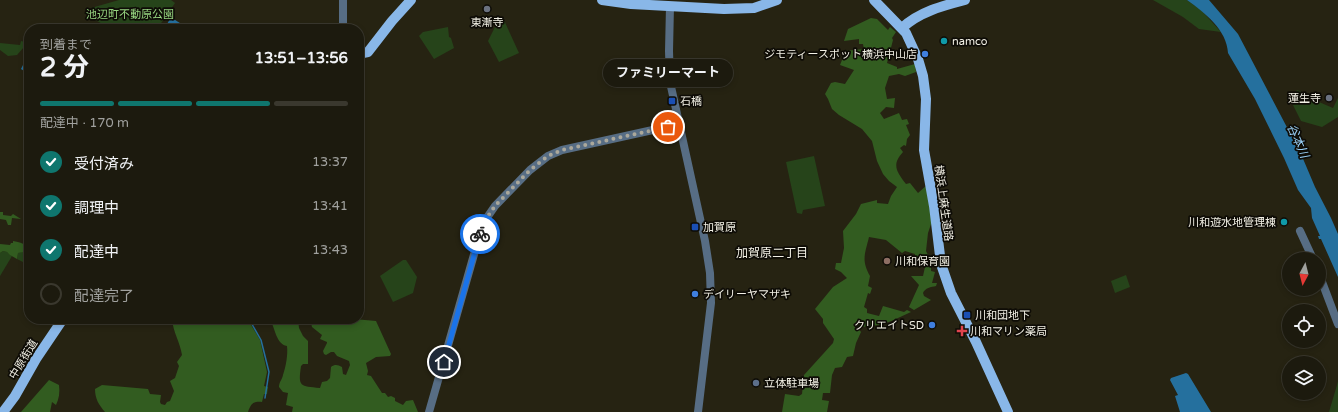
<!DOCTYPE html>
<html lang="ja">
<head>
<meta charset="utf-8">
<style>
	body { margin:0; font-family:"Varela Round","Noto Sans JP",sans-serif; background:#29271c; color:#f1f3f6; height:100vh; display:flex; flex-direction:column; font-size:15px; white-space:nowrap }
	* { box-sizing:border-box; margin:0 }
	p { font-size:13px; color:#a0a19e }
	.icon { flex:none; width:22px; height:22px; fill:none; stroke:currentColor; stroke-width:2; stroke-linecap:round; stroke-linejoin:round }
	.map { position:relative; flex:1; overflow:hidden }
	.side { position:absolute; left:24px; top:24px; width:340px; height:300px; display:flex; flex-direction:column; background:#1c1a0e; border-radius:16px; box-shadow:0 2px 6px #0003,0 0 0 1px #3a382e }
	.side>* { flex:none }
	.needle { width:26px; rotate:187deg }
	.fabs { position:absolute; left:1282px; top:252px; display:grid; gap:8px }
	.fabs a { display:grid; place-items:center; width:44px; height:44px; border-radius:50%; background:#1c1a0e; box-shadow:0 2px 6px #0003,0 0 0 1px #3a382e; font-size:20px }
	.pin { position:absolute; display:grid; place-items:center; width:34px; height:34px; color:#fff; margin:-17px; border:2px solid #fff; border-radius:50%; box-shadow:0 1px 4px #0007 }
	.courier { position:absolute; display:grid; place-items:center; width:40px; height:40px; margin:-20px; border:3px solid #1a73e8; border-radius:50%; background:#fff; color:#222; box-shadow:0 1px 5px #0007 }
	.bubble { position:absolute; height:28px; border-radius:14px; background:#1c1a0e; box-shadow:0 2px 6px #0003,0 0 0 1px #3a382e; font-size:13px; font-weight:700; line-height:28px; text-align:center }
	.headline em { font-style:normal; font-weight:700 }
	.headline div { display:flex; flex-direction:column-reverse }
	.headline { display:flex; align-items:center; justify-content:space-between; height:68px; padding:0 16px }
	h1 { font-size:26px; font-weight:700; line-height:30px }
	.bar { display:grid; grid-template-columns:repeat(4,1fr); gap:6px 4px; align-content:center; height:48px; padding:0 16px }
	.bar i { height:5px; border-radius:3px; background:#3a382e }
	.bar .current { background:#0f766e }
	.bar p { grid-column:span 4 }
	ol { padding:0 16px; list-style:none }
	li { display:flex; align-items:center; gap:12px; height:44px }
	li p { margin-inline-start:auto }
	li .icon { padding:4px; border-radius:50%; background:#0f766e; color:#fff; stroke-width:4 }
	li:last-child { color:#a0a19e }
	li i { width:22px; height:22px; border:2px solid #3a382e; border-radius:50% }
	.map>svg:first-child { display:block }
</style>
</head>
<body>
<div class="map">
<svg width="1338" height="412" viewBox="0 0 1338 412">
	<rect width="100%" height="100%" fill="#262312"/>
	<!-- green -->
	<g fill="#26441a">
		<path d="M119,0H171L175,3L157,29H111L85,14L91,8Z"/>
		<path d="M1153,0H1187L1201,10L1221,32L1199,29L1183,17Z"/>
		<path d="M503,18L519,53L499,62L488,41L498,21Z"/>
		<path d="M448,27L449,37L451,38L454,48L434,59L419,36L423,32Z"/>
		<path d="M21,41L25,42L24,47L17,55L8,56L0,50V43L20,45Z"/>
		<path d="M1297,90L1320,100L1319,102L1333,108L1338,98V117L1322,127L1301,121L1291,101Z"/>
		<path d="M814,156L825,206L803,210L802,214L797,213L786,162Z"/>
		<path d="M3,251L7,252L12,256L0,276V253Z"/>
		<path d="M25,251H29V265L17,259L18,253Z"/>
		<path d="M403,260H406L417,277L413,293L393,302L380,276Z"/>
		<path d="M1126,275L1130,287L1115,293L1111,281Z"/>
		<path d="M1338,381V412H1329L1337,385Z"/>
	</g>
	<!-- forest -->
	<g fill="#325c20">
		<path d="M871,18L877,19L888,30L890,27L896,32L892,38L893,40L887,63L897,67V69L915,64L916,72L905,76L899,74L889,76L885,88L887,99L895,98L894,108L886,107L880,113L884,119L899,113L902,120L907,119L909,124L906,125L910,135L907,139L906,146L904,145L900,148L903,152C891,165 897,172 906,184L910,183L918,193L926,186L932,221L928,233L926,251L931,261V271L935,272L932,283H937L936,286C931,287 925,288 923,293L924,296L931,300L914,310L909,307L919,285L911,276H923L925,267L920,261L915,259V254L905,251L902,253L886,240L869,237C865,254 861,260 870,276L868,286L872,288L870,294L868,293L864,307L867,309V313L879,316L883,306L904,312L907,310L911,312C898,318 885,325 871,326C866,327 863,326 858,328L861,332L856,343L853,356L847,357L842,367L835,368L832,375L830,393H823L822,400L829,401L827,412H782L785,394L799,396L802,394L804,375L833,343L834,339L823,323V319L815,309L833,287L847,278L841,272L835,269L836,263H841L844,248L843,231L856,214L861,204L877,200V203L888,204L891,196L897,187L889,181L883,174L877,161L872,141L862,129L839,115L832,109L828,99L825,94L831,83L835,82L845,84L854,70L840,65L842,60L844,51L864,49L863,44H859V39L844,41L848,29Z"/>
		<path d="M0,212H3V215L11,216L13,214L21,219L12,218L11,225H8L6,220L0,219Z"/>
		<path d="M13,241C20,242 24,244 29,247V251L18,253L17,259L10,255L7,252L3,251L0,253V244L10,245L11,243H13Z"/>
		<path d="M172,319H251L250,323L260,340L267,372L264,386L268,387L267,394H264L262,402C253,401 251,404 248,412H105C99,405 95,399 95,389L102,385L148,389L150,394L161,395L160,402L161,404L165,405L167,402L170,401L174,391L170,381L175,378L179,366L177,362L182,355C180,342 173,332 172,319Z"/>
		<path d="M270,319H298L299,328L303,336L308,341V364H303L301,366C298,387 300,386 320,388L322,382L327,381L330,378L331,367C335,364 338,365 342,367L343,374L346,375L350,365L349,361L337,356L334,352H331L326,355L324,354L323,351L327,343V342L320,339L322,335L312,327L310,319H354L376,321L391,354L390,356L376,357L366,363L368,371L367,375L371,376L382,393H385L388,397L391,396L395,398V401L403,405L406,401L413,400L418,412H292L293,407L286,405L288,393L283,392L279,387C279,382 282,380 283,375C286,366 288,355 287,346C276,344 275,328 270,319Z"/>
		<path d="M49,380L59,385C60,392 59,399 56,405L52,402L50,412H21Z"/>
	</g>
	<!-- water -->
	<g fill="#25709e">
		<path d="M1187,0H1209L1238,34L1301,154L1315,187L1331,218L1338,234V277L1321,239H1319L1318,236H1320L1312,218L1311,208L1298,190L1284,158L1255,99L1228,53C1227,30 1205,13 1187,0Z"/>
		<path d="M172,18L183,25L186,29H164L170,19Z"/>
		<path d="M26,59H29V74L21,69Z"/>
		<path d="M1186,373L1188,374L1211,412H1180L1175,396L1178,395L1170,380L1171,378Z"/>
	</g>
	<g fill="none" stroke-linecap="round" stroke-linejoin="round">
		<!-- stream -->
		<path stroke="#25709e" stroke-width="1.5" d="M249,319L261,340L269,372L265,398"/>
		<!-- minor -->
		<g stroke="#576d84" stroke-width="8">
			<path d="M343,0V29"/>
			<path d="M670,6L669,51L670,82L705,241L710,273L711,303L698,412"/>
			<path d="M1300,231L1313,259"/>
			<path d="M1319,274L1338,324"/>
			<path d="M429,412L479,237L486,219L495,206L530,170L548,156L562,150L680,124"/>
		</g>
		<!-- major -->
		<g stroke="#89b7e8" stroke-width="10">
			<path d="M602,0L631,4L724,9L754,8L777,0"/>
			<path d="M874,0L906,33L918,59L923,76L926,99L924,150L934,206L941,264L951,293L976,342L1008,412"/>
			<path d="M902,28C919,12 942,6 965,0"/>
			<path d="M359,51L363,53L368,52L392,21L411,0"/>
			<path d="M3,412L15,396L36,359L63,319"/>
		</g>
	</g>
	<g fill="none" stroke-linecap="round" stroke-linejoin="round">
		<!-- done -->
		<path stroke="#aba89b" stroke-width="4" stroke-dasharray="0 7.2" d="M480,234L486,219L495,206L530,170L548,156L562,150L668,127"/>
		<!-- route -->
		<path stroke="#1a73e8" stroke-width="5" d="M444,362L480,234"/>
	</g>
	<!-- markers -->
	<g fill="#6b7280" stroke="#0e0c06" stroke-width="1.5">
		<circle cx="487" cy="9" r="4"/>
		<circle cx="1329" cy="98" r="4"/>
	</g>
	<g fill="#0f9aa8" stroke="#0e0c06" stroke-width="1.5">
		<circle cx="944" cy="41" r="4"/>
		<circle cx="1284" cy="222" r="4"/>
	</g>
	<g fill="#3f7fe0" stroke="#0e0c06" stroke-width="1.5">
		<circle cx="925" cy="54" r="4"/>
		<circle cx="695" cy="294" r="4"/>
		<circle cx="932" cy="325" r="4"/>
	</g>
	<g fill="#1a4fb4" stroke="#0e0c06" stroke-width="1.5">
		<rect x="668" y="97" width="8" height="8" rx="2"/>
		<rect x="691" y="223" width="8" height="8" rx="2"/>
		<rect x="963" y="311" width="8" height="8" rx="2"/>
	</g>
	<circle fill="#8d6e63" stroke="#0e0c06" stroke-width="1.5" cx="887" cy="261" r="4"/>
	<path fill="#e0444e" stroke="#0e0c06" stroke-width="1.5" d="M960 325h4v4h4v4h-4v4h-4v-4h-4v-4h4z"/>
	<circle fill="#5c6f8a" stroke="#0e0c06" stroke-width="1.5" cx="756" cy="383" r="4"/>
	<g text-anchor="middle" stroke-width="3.5" stroke-linejoin="round" paint-order="stroke">
		<!-- park labels -->
		<g font-size="11" fill="#97d580" stroke="#0e0c06">
			<text x="130" y="18">池辺町不動原公園</text>
		</g>
		<!-- poi labels -->
		<g font-size="11" fill="#f2f0e5" stroke="#0e0c06" text-anchor="start">
			<text x="487" y="26" text-anchor="middle">東漸寺</text>
			<text x="952" y="45">namco</text>
			<text x="917" y="58" text-anchor="end">ジモティースポット横浜中山店</text>
			<text x="1321" y="102" text-anchor="end">蓮生寺</text>
			<text x="680" y="105">石橋</text>
			<text x="1276" y="226" text-anchor="end">川和遊水地管理棟</text>
			<text x="703" y="231">加賀原</text>
			<text x="895" y="265">川和保育園</text>
			<text x="703" y="298">デイリーヤマザキ</text>
			<text x="975" y="319">川和団地下</text>
			<text x="924" y="329" text-anchor="end">クリエイトSD</text>
			<text x="970" y="335">川和マリン薬局</text>
			<text x="764" y="387">立体駐車場</text>
		</g>
		<!-- street labels -->
		<g font-size="11" fill="#f2f0e5" stroke="#0e0c06">
			<text transform="translate(944 203) rotate(82)" y="4">横浜上麻生道路</text>
			<text transform="translate(23 359) rotate(-59)" y="4">中原街道</text>
		</g>
		<!-- water labels -->
		<g font-size="12" font-style="italic" fill="#9ad1f8" stroke="#0e0c06">
			<text transform="translate(1298 141) rotate(66)" y="4">谷本川</text>
		</g>
		<!-- neighbourhood labels -->
		<g font-size="12" fill="#f2f0e5" stroke="#0e0c06">
			<text x="772" y="257">加賀原二丁目</text>
		</g>
	</g>
</svg>
<div class="fabs">
<a><svg class="needle" viewBox="-14 -14 28 28"><path d="M0-13l5 13h-10z" fill="#e53935"/><path d="M0 13l5-13h-10z" fill="#a0a19e"/></svg></a>
<a><svg class="icon" aria-label="locate" viewBox="0 0 24 24"><circle cx="12" cy="12" r="6"/><path d="M12 2v4M12 18v4M2 12h4M18 12h4"/></svg></a>
<a><svg class="icon" aria-label="layers" viewBox="0 0 24 24"><path d="M12 4l9 5-9 5-9-5zM3 14l9 5 9-5"/></svg></a>
</div>
<div class="pin" style="left:668px;top:127px;background:#ea580c"><svg class="icon" aria-label="bag" viewBox="0 0 24 24"><path d="M5 8h14l-1 12H6zM9 8a3 3 0 0 1 6 0"/></svg></div>
<div class="pin" style="left:444px;top:362px;background:#1f2937"><svg class="icon" aria-label="home" viewBox="0 0 24 24"><path d="M3 11l9-7 9 7M6 9v11h12V9"/></svg></div>
<div class="courier" style="left:480px;top:234px"><svg class="icon" aria-label="bike" viewBox="0 0 24 24"><circle cx="6" cy="16" r="4"/><circle cx="18" cy="16" r="4"/><path d="M6 16l4-8h5l3 8M10 8l3 8H6M13 5h3"/></svg></div>
<div class="bubble" style="left:603px;top:59px;width:130px">ファミリーマート</div>
<section class="side">
<div class="headline"><div><h1>2 分</h1><p>到着まで</p></div><em>13:51–13:56</em></div>
<div class="bar"><i class="current"></i><i class="current"></i><i class="current"></i><i></i><p>配達中 · 170 m</p></div>
<ol>
<li><svg class="icon" aria-label="check" viewBox="0 0 24 24"><path d="M5 12l5 5 9-10"/></svg>受付済み<p>13:37</p></li>
<li><svg class="icon" aria-label="check" viewBox="0 0 24 24"><path d="M5 12l5 5 9-10"/></svg>調理中<p>13:41</p></li>
<li><svg class="icon" aria-label="check" viewBox="0 0 24 24"><path d="M5 12l5 5 9-10"/></svg>配達中<p>13:43</p></li>
<li><i></i>配達完了</li>
</ol>
</section>
</div>
</body>
</html>
